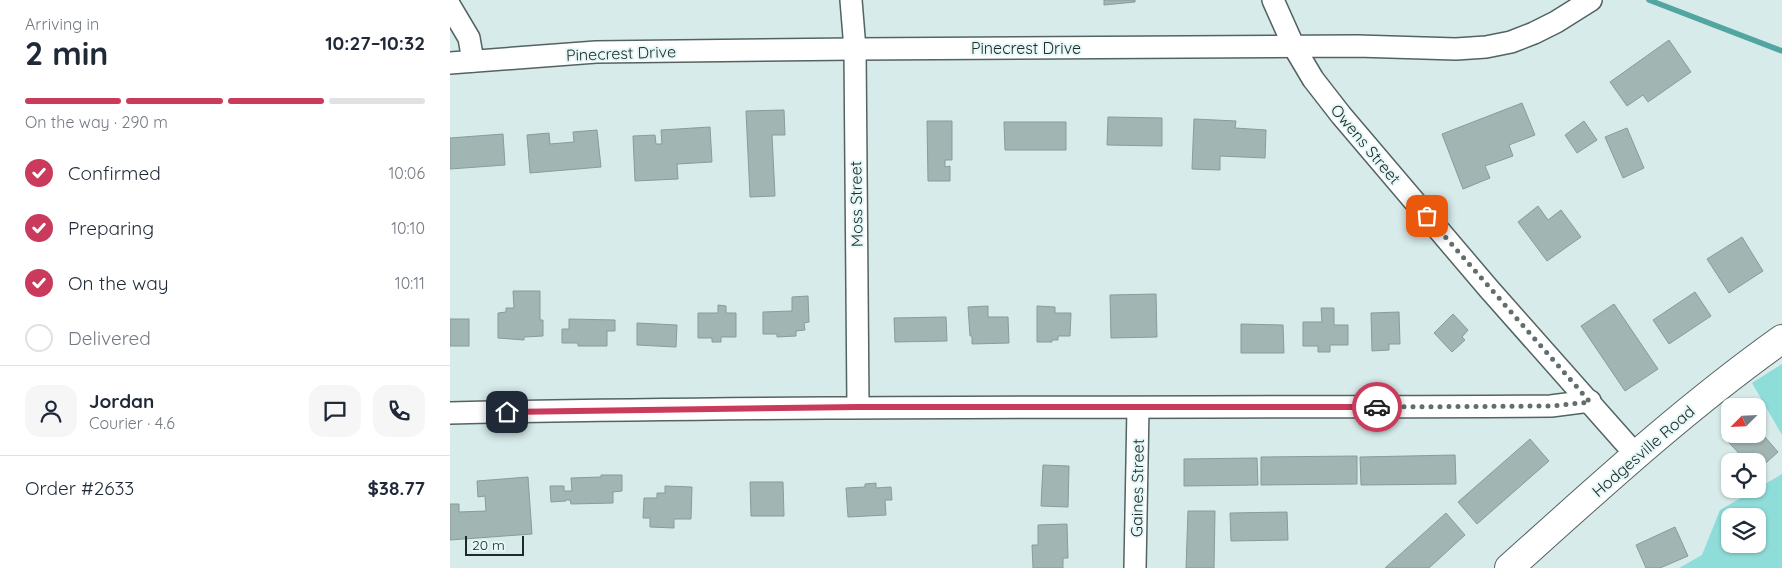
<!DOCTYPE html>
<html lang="en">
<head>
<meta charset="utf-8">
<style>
	body { margin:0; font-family:Quicksand,sans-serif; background:#f6f6f7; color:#1f2937; height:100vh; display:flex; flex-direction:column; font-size:19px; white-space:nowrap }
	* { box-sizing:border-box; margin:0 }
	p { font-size:16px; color:#747a83 }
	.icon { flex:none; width:28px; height:28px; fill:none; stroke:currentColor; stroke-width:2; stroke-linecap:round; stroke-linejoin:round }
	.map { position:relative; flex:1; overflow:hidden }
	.panel { display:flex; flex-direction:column; background:#fff; width:450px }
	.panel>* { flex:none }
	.needle { width:32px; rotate:246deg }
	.fabs { position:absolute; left:1271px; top:398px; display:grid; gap:10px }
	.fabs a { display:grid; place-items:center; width:45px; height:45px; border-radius:10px; background:#fff; box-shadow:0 1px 4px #0004; font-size:25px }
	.scale { position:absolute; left:15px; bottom:12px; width:59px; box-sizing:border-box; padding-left:5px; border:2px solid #222a29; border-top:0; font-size:14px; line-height:18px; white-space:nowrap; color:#222a29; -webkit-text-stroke:4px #e4f8f7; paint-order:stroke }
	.pin { position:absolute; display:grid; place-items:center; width:42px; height:42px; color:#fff; margin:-21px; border-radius:10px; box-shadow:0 2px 8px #0006 }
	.courier { position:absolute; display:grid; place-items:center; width:50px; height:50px; margin:-25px; border:4px solid #ca3a5c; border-radius:50%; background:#fff; color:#222; box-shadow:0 1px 6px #0007 }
	.summary em { font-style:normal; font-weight:700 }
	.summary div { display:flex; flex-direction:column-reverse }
	.summary { display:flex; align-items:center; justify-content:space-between; height:85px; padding:0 25px }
	h1 { font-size:32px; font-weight:700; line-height:38px }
	.bar { display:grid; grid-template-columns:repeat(4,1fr); gap:8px 5px; align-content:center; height:60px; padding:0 25px }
	.bar i { height:6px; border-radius:4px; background:#e0e1e3 }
	.bar .selected { background:#ca3a5c }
	.bar p { grid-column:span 4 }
	.line { display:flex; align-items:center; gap:12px; padding:0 25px; border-top:1px solid #e0e1e3 }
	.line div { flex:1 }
	.round { display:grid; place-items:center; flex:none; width:52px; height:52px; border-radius:15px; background:#f6f6f7 }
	ol { padding:0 25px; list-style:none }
	li { display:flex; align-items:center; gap:15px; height:55px }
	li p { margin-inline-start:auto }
	li .icon { padding:5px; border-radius:50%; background:#ca3a5c; color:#fff; stroke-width:4 }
	li:last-child { color:#747a83 }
	li i { width:28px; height:28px; border:2px solid #e0e1e3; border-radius:50% }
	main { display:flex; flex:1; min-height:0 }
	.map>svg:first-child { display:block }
</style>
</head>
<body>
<main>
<section class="panel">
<div class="summary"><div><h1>2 min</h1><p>Arriving in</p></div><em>10:27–10:32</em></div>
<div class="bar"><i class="selected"></i><i class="selected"></i><i class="selected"></i><i></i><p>On the way · 290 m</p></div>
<ol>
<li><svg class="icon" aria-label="check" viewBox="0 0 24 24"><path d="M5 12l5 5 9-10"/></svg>Confirmed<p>10:06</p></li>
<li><svg class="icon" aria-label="check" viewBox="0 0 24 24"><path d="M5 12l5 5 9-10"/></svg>Preparing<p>10:10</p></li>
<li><svg class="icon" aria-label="check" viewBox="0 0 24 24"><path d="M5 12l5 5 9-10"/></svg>On the way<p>10:11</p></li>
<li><i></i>Delivered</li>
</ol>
<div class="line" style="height:90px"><a class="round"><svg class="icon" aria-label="person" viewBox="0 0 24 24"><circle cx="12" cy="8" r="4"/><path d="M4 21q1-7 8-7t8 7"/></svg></a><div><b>Jordan</b><p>Courier · 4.6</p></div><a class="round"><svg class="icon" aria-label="chat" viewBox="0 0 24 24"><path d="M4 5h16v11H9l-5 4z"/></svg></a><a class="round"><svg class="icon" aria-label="phone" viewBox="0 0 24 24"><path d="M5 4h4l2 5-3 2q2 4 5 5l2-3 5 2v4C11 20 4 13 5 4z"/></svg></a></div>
<div class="line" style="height:65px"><div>Order #2633</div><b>$38.77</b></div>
</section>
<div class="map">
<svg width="1332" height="568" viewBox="0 0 1332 568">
	<rect width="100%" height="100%" fill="#d7ebea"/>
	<!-- green -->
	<g fill="#8fddd9" fill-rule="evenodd">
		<path d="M1332,364V435L1302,383Z"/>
		<path d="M1332,474V568H1229L1252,555L1270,510ZM1280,516H1308V544H1280Z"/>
	</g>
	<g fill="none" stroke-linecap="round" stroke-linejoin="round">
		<!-- stream -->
		<path stroke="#52a5a1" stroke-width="5.5" d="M1199,0L1332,51"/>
	</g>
	<!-- building -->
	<g fill="#a1b5b3" stroke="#899b9a">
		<path d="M654,0H685V2L654,5Z"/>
		<path d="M1219,40L1241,72L1198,102L1193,95L1177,106L1160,82Z"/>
		<path d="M1072,103L1085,135L1059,145L1063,156L1035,166L1040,178L1013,189L992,134Z"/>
		<path d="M334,110L335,135H322L325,196L300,197L296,111Z"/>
		<path d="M658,117L712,118V146L657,145Z"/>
		<path d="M744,119L786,121L785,128L816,130L815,158L770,156V170L742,169Z"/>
		<path d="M477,121H502V160H495V167L500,166V181H478Z"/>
		<path d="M1134,121L1147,140L1127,153L1115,135Z"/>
		<path d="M554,122H616V150H555Z"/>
		<path d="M260,127L262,162L227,164L228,179L185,181L183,136L205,135L206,144H212L211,130Z"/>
		<path d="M1177,128L1194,168L1173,178L1155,137Z"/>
		<path d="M147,130L151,167L80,173L77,135L99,133L100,144L124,142L123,132Z"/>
		<path d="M53,134L55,165L0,169V138Z"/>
		<path d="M1088,206L1098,220L1111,210L1131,237L1097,261L1068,222Z"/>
		<path d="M1292,237L1313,271L1279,293L1257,259Z"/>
		<path d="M63,291H90V320H93V336L74,337V340L48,338V313L56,312V308H64Z"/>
		<path d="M1245,292L1261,316L1219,344L1203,320Z"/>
		<path d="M706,294L707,337L661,338L660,295Z"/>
		<path d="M358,296L359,322L354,323L355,330L346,331V336L327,337V334H313V312L342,311V297Z"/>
		<path d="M1164,304L1208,369L1175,391L1131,326Z"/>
		<path d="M268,305L276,306V313H286V337H271V342H262V338H248V313H268Z"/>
		<path d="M538,306V317H558L559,343L522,344V336H520L518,307Z"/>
		<path d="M587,306L605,307V313H621L620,336H608V340H602V342H587Z"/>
		<path d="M871,308H884V325H898V345H880V352H868V346H853V322H872Z"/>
		<path d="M949,312L950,344H939V350L922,351L921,313Z"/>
		<path d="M1003,314L1018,330L1012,337L1015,340L1002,352L984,333Z"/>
		<path d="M496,317L497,341L445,342L444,318Z"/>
		<rect x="0" y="319" width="19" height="27"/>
		<path d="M119,319L165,320V331H157V346H128V343H112V329H119Z"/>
		<path d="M187,323L227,325L226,347L187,345Z"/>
		<path d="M791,324L833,325L834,353H791Z"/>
		<path d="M1280,426V434H1308V429L1328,452L1308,470V461H1296L1271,434Z"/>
		<path d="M1080,439L1099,461L1027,524L1008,502Z"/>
		<path d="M1005,455L1006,484L911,485L910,457Z"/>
		<path d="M907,456V484L811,485V457Z"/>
		<path d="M807,458L808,485L734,486V459Z"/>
		<path d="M593,465L619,466L618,507L591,506Z"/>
		<path d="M151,475H172V491L163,492V503L121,504L120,500H115L116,501L101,502L100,486H114V491H122L121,478L151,477Z"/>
		<path d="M78,477L82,534L0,540V504H9V512L36,511L35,496L28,497L27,481Z"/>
		<path d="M300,482H333L334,516H301Z"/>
		<path d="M426,483V488L441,487L442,500H435L436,515L398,517L396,488L415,487V484Z"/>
		<path d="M215,486L242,487L241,519H224V528L200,527V518H193L194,498H207V493H215Z"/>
		<path d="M738,511H765L764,568H736Z"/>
		<path d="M837,512L838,540L781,541L780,513Z"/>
		<path d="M996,513L1015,535L979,568H935Z"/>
		<path d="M617,524L618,558H613V568H583L582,545H588V525Z"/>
		<path d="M1225,527L1238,556L1210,568H1196L1186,545Z"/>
	</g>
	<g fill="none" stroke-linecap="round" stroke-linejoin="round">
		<defs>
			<g id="street">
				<path d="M401,0L405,49L408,407"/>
				<path d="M823,0L844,47L863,79L891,115L1039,289L1186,455"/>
				<path d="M0,6L19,38L23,61"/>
				<path d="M0,63L146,52L405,49L907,46L1006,49L1036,47L1061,42L1084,33L1106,22L1141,0"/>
				<path d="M0,413C367,405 734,408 1101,406L1140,401"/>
				<path d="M685,568L688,408"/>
			</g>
			<path id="secondary" d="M1059,568C1147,489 1235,408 1332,339"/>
		</defs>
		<!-- street casing -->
		<use href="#street" stroke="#526362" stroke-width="24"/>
		<!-- secondary casing -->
		<use href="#secondary" stroke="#526362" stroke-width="30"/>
		<!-- street -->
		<use href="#street" stroke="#fff" stroke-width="21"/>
		<!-- secondary -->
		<use href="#secondary" stroke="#fff" stroke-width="28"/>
	</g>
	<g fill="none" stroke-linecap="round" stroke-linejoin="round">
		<!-- done -->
		<path stroke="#616e6d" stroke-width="5" stroke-dasharray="0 9" d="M927,407L1101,406L1140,402L977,216"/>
		<!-- route -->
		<path stroke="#ca3a5c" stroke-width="6" d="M57,412L408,407H927"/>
	</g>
	<g text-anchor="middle" stroke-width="4" stroke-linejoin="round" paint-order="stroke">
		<!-- street labels -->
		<g font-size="16" fill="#222a29" stroke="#e4f8f7">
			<text x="576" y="54">Pinecrest Drive</text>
			<text transform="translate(171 53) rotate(-2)" y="6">Pinecrest Drive</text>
			<text transform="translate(916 144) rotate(50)" y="6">Owens Street</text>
			<text transform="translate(406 204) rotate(-91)" y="6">Moss Street</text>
			<text transform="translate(1193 451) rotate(-41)" y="6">Hodgesville Road</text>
			<text transform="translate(687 488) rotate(-89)" y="6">Gaines Street</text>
		</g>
	</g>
</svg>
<div class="fabs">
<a><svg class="needle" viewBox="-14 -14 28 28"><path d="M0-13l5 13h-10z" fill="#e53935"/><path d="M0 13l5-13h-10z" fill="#747a83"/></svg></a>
<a><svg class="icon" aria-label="locate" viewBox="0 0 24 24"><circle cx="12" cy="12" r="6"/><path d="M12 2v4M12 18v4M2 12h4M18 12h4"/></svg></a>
<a><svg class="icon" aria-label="layers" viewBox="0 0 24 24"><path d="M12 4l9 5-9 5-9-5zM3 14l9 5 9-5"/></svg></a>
</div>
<div class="scale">20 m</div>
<div class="pin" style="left:977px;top:216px;background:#ea580c"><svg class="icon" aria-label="bag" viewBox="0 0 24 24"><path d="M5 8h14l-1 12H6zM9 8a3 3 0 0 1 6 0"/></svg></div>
<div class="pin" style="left:57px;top:412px;background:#1f2937"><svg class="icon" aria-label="home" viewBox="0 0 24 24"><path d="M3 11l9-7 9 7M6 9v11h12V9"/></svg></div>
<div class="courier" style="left:927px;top:407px"><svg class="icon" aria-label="car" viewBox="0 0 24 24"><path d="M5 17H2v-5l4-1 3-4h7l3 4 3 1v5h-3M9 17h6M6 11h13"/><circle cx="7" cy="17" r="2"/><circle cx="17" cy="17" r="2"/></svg></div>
</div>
</main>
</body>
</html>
